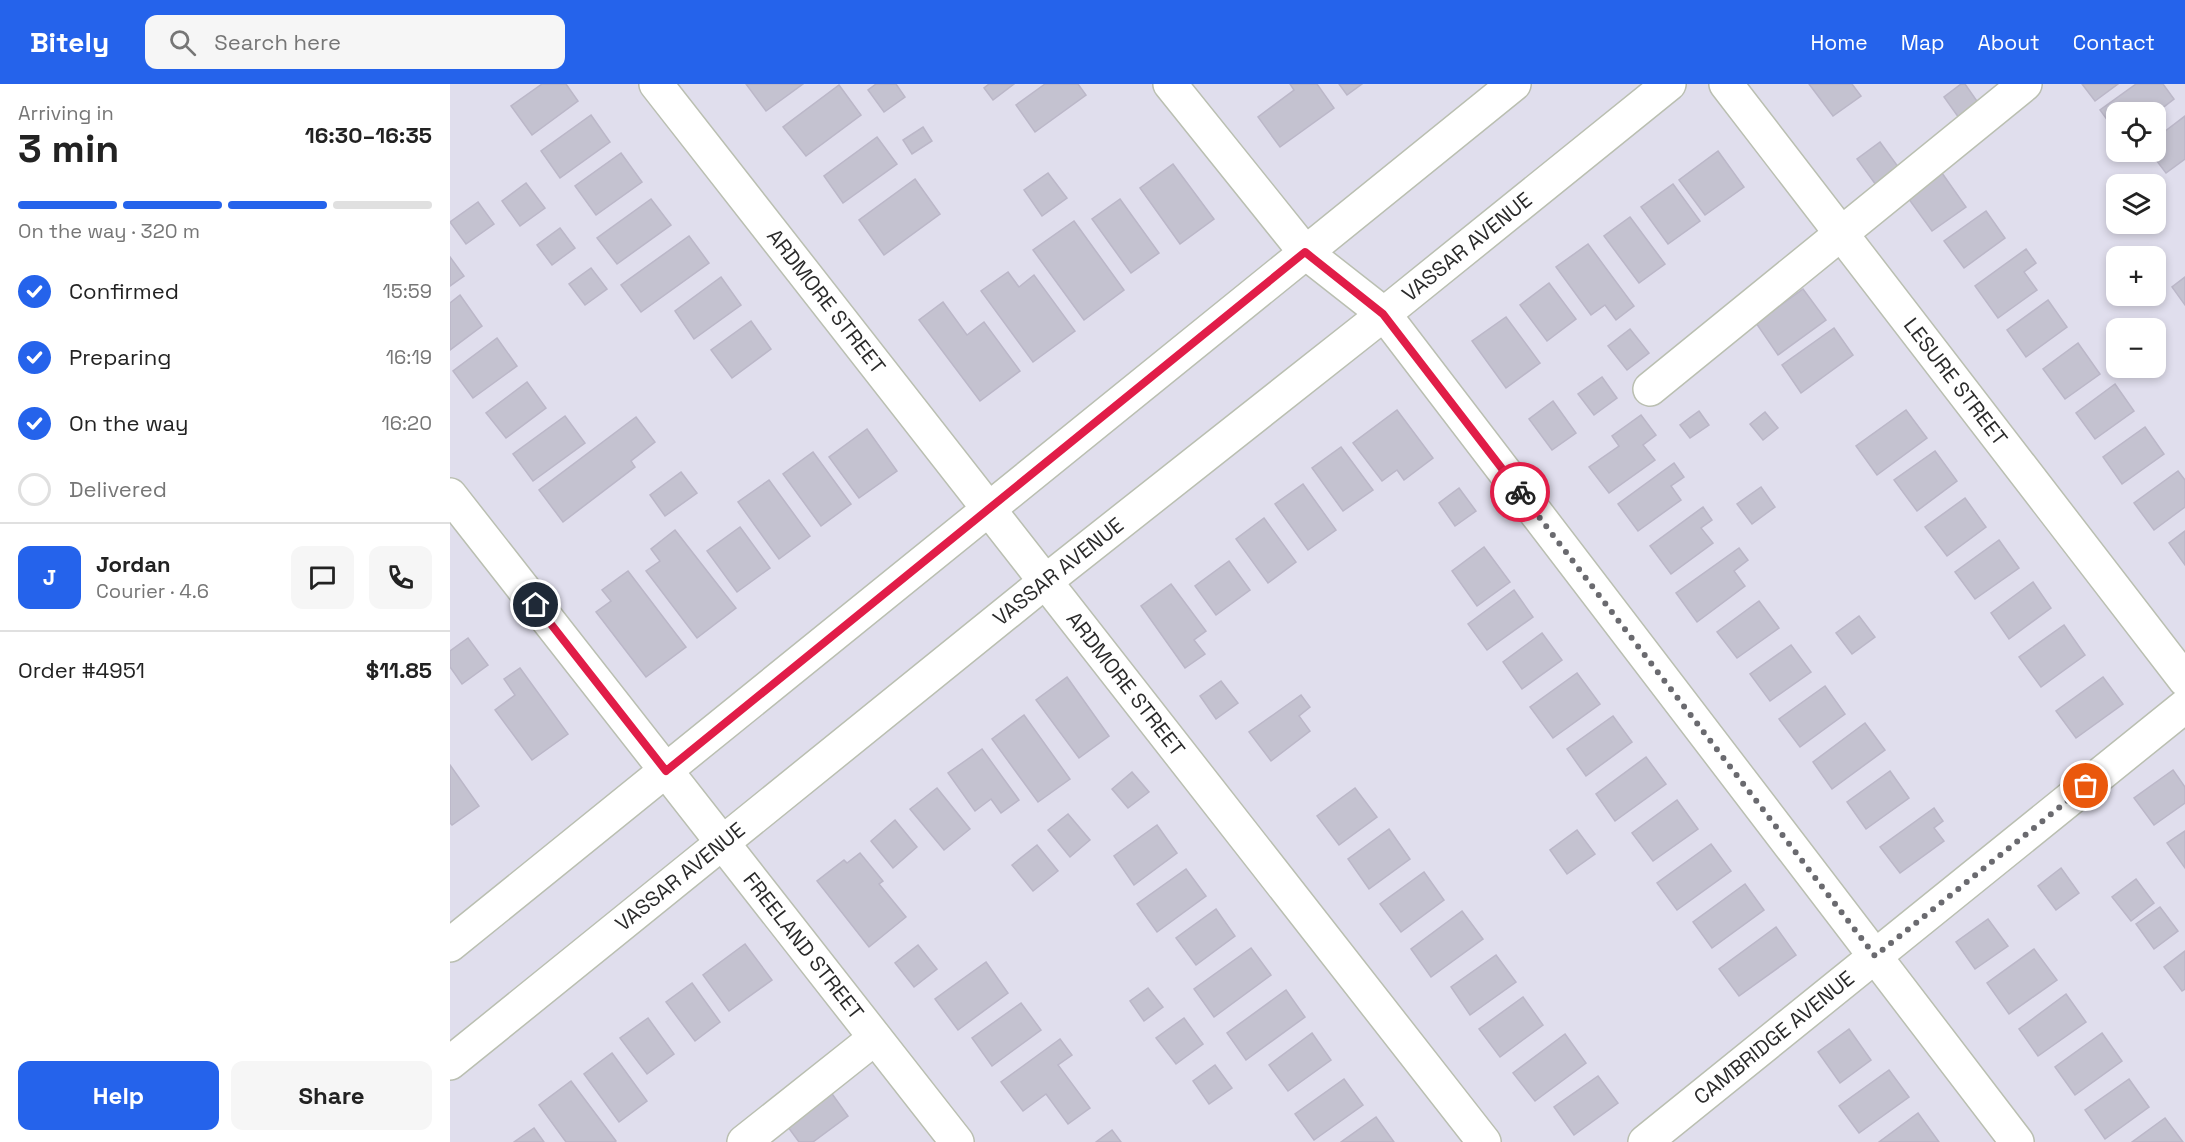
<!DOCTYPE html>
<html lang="en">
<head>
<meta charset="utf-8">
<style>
	body { margin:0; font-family:"Space Grotesk",sans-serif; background:#f6f6f6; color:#222; height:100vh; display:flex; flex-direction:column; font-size:22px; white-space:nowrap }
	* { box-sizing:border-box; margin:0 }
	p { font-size:20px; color:#767676 }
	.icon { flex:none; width:33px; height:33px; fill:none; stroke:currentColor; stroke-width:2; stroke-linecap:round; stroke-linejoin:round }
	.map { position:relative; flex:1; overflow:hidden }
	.details { display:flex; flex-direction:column; background:#fff; width:450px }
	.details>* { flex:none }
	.tools { position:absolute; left:1656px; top:18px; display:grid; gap:12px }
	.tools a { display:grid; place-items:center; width:60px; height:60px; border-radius:12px; background:#fff; box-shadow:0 3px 9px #0003; font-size:30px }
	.pin { position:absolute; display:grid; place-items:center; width:51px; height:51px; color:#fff; margin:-26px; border:3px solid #fff; border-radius:50%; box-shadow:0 2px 6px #0007 }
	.courier { position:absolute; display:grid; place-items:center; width:60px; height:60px; margin:-30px; border:4px solid #e11d48; border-radius:50%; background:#fff; color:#222; box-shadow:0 2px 8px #0007 }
	.headline em { font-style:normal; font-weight:700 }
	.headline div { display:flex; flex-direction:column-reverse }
	.headline { display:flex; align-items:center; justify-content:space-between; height:102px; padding:0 18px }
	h1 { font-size:39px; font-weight:700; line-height:45px }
	.bar { display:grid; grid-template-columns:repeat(4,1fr); gap:9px 6px; align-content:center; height:72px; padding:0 18px }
	.bar i { height:8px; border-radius:4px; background:#e0e0e0 }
	.bar .active { background:#2563eb }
	.bar p { grid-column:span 4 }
	.line { display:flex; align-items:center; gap:15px; padding:0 18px; border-top:2px solid #e0e0e0 }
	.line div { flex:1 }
	.round { display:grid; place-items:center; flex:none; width:63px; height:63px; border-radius:12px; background:#f6f6f6 }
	ol { padding:0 18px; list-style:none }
	li { display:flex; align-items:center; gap:18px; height:66px }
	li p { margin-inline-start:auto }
	li .icon { padding:6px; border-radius:50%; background:#2563eb; color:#fff; stroke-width:4 }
	li:last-child { color:#767676 }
	li i { width:33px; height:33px; border:3px solid #e0e0e0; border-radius:50% }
	.cta { display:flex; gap:12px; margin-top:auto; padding:12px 18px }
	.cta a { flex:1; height:69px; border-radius:12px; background:#2563eb; color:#fff; font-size:24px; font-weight:700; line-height:69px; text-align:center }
	.cta a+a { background:#f6f6f6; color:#222 }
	header { display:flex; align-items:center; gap:36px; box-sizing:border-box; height:84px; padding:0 30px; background:#2563eb; color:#fff }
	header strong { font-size:28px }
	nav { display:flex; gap:33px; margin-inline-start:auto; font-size:21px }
	.search { width:420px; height:54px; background:#f6f6f6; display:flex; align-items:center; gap:15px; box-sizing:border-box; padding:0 21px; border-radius:12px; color:#767676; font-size:22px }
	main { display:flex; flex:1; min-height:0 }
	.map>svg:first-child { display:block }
</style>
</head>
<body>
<header>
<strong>Bitely</strong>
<div class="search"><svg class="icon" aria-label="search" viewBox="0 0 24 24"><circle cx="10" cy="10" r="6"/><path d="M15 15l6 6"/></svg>Search here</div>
<nav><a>Home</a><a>Map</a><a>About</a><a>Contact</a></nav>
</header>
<main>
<section class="details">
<div class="headline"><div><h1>3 min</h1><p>Arriving in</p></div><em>16:30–16:35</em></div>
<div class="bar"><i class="active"></i><i class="active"></i><i class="active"></i><i></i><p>On the way · 320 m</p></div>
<ol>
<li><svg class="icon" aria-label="check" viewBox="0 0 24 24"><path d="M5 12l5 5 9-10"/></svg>Confirmed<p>15:59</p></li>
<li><svg class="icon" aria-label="check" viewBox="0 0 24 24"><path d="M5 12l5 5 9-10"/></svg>Preparing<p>16:19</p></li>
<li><svg class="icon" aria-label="check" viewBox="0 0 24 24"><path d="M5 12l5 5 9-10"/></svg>On the way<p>16:20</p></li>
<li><i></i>Delivered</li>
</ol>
<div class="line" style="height:108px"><b class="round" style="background:#2563eb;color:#fff">J</b><div><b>Jordan</b><p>Courier · 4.6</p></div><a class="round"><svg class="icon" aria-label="chat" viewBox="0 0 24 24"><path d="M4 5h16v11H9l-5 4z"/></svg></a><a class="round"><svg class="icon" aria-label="phone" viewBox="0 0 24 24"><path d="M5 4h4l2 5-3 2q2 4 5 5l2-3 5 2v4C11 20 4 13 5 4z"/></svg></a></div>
<div class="line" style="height:78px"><div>Order #4951</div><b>$11.85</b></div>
<div class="cta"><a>Help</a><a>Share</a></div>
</section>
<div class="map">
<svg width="1735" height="1058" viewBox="0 0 1735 1058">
	<rect width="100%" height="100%" fill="#e0deed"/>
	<!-- building -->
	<g fill="#c4c2d0" stroke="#bbb7c8" stroke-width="1.5">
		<path d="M92,0H116L128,17L82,51L61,22Z"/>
		<path d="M296,0H353L316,27Z"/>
		<path d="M426,0H446L455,13L434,28L418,6Z"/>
		<path d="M539,0H564L543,16L534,4Z"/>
		<path d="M595,0H628L636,11L585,48L566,21Z"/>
		<path d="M840,0H867L884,24L830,63L808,33L844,6Z"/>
		<path d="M889,0H912L897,11Z"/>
		<path d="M1359,0H1402L1411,12L1383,32Z"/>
		<path d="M1511,0H1515L1529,20L1509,34L1494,13Z"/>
		<path d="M1632,0H1668L1645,17Z"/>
		<path d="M1686,0H1713L1724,15L1706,29L1666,28V48L1650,26Z"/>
		<path d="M389,1L411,31L356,72L333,43Z"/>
		<path d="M141,31L160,58L110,94L91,67Z"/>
		<path d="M1735,32V75L1716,89L1700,68H1706V54Z"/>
		<path d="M473,43L482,57L462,70L453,56Z"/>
		<path d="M427,53L447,80L393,119L374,92Z"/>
		<path d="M1430,58L1449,84L1426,101L1407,75Z"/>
		<path d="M1268,67L1294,103L1255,131L1229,96Z"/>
		<path d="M171,69L192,98L146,131L125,102Z"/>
		<path d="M723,80L764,135L730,160L690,104Z"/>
		<path d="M598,89L617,114L592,132L574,106Z"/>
		<path d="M1492,89L1516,123L1482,147L1458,114Z"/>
		<path d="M465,95L490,130L434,171L409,136Z"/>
		<path d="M76,99L95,124L70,142L52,117Z"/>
		<path d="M1223,100L1250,137L1218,160L1191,123Z"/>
		<path d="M201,115L221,141L167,180L147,154Z"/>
		<path d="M670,115L709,169L681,189L642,135Z"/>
		<path d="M28,118L44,140L16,160L0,138Z"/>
		<path d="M1536,127L1555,154L1514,184L1494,157Z"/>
		<path d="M1180,133L1215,180L1189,199L1154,152Z"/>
		<path d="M624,137L674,206L634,236L583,166Z"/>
		<path d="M110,144L125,164L102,181L87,161Z"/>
		<path d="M239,152L259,179L191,228L171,201Z"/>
		<path d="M1138,160L1184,222L1166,236L1155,221L1141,231L1106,183Z"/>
		<path d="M1576,165L1586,179L1574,188L1587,206L1548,234L1525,202Z"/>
		<path d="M0,173L14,192L0,202Z"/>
		<path d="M141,184L157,205L135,221L119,200Z"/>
		<path d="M558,188L569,203L584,191L625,247L583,278L531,207Z"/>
		<path d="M271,193L291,221L244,255L225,227Z"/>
		<path d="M1735,193V221L1722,203Z"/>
		<path d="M1099,199L1126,235L1097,257L1070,221Z"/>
		<path d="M1353,205L1376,236L1328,271L1306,239Z"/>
		<path d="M10,211L32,242L0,266V219Z"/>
		<path d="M1598,216L1617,243L1576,273L1557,246Z"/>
		<path d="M493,218L517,251L534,238L570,287L530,317L469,236Z"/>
		<path d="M1056,233L1090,279L1056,304L1022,257Z"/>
		<path d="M301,237L321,265L282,294L261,266Z"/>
		<path d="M1384,244L1403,271L1351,309L1332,281Z"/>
		<path d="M1180,245L1199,269L1177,286L1158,262Z"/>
		<path d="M47,254L67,282L23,314L3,287Z"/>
		<path d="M1628,259L1650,290L1615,315L1593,285Z"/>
		<path d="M1152,293L1167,314L1144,331L1128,310Z"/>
		<path d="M77,298L96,324L56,354L36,329Z"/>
		<path d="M1665,300L1684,327L1645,355L1626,329Z"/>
		<path d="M1103,317L1126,349L1102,366L1079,335Z"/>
		<path d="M947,326L983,374L954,396L947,386L932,397L903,359Z"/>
		<path d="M1456,326L1477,354L1427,391L1406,362Z"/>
		<path d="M1249,327L1259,341L1240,354L1230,341Z"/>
		<path d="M1315,328L1328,344L1313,356L1300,340Z"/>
		<path d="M1191,331L1206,351L1193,361L1205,376L1159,409L1139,383L1169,362L1162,352Z"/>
		<path d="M115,332L135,359L83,397L63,370Z"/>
		<path d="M186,333L205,358L181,377L185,383L113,438L89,406Z"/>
		<path d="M1695,343L1714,370L1672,400L1653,373Z"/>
		<path d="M417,345L447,387L409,414L379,373Z"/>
		<path d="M891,363L923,406L893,427L862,384Z"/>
		<path d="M1485,367L1507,397L1467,427L1444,396Z"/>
		<path d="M363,368L401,420L371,442L333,390Z"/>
		<path d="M1224,379L1234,393L1221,402L1231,416L1188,447L1168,420Z"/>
		<path d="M1728,387L1735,396V423L1704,446L1684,419Z"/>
		<path d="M231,388L247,409L215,432L200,411Z"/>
		<path d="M319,396L360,452L329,475L288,418Z"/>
		<path d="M853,400L886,446L858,466L825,420Z"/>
		<path d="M1311,403L1325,423L1302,440L1287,420Z"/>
		<path d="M1009,404L1026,427L1005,442L989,419Z"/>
		<path d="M1515,414L1536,443L1497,472L1475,443Z"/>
		<path d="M1253,423L1262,436L1251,444L1263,459L1221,490L1200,462Z"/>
		<path d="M814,434L846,478L818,499L786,455Z"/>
		<path d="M290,443L320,484L287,508L257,467Z"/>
		<path d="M225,446L286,524L247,554L196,487L210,477L201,465Z"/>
		<path d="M1735,447V481L1719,459Z"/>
		<path d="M1549,456L1569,484L1525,515L1505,488Z"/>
		<path d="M1034,463L1060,498L1027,522L1002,487Z"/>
		<path d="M1289,464L1298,476L1284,487L1295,502L1247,538L1226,509Z"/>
		<path d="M779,477L800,506L766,531L745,502Z"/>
		<path d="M178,487L236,563L196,593L146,528L161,517L152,506Z"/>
		<path d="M1583,498L1601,524L1559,555L1541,529Z"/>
		<path d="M721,500L756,547L744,556L755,570L735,584L691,522Z"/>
		<path d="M1064,506L1083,533L1037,566L1018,540Z"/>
		<path d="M1309,517L1329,544L1287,574L1267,548Z"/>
		<path d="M1409,532L1425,553L1402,570L1386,549Z"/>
		<path d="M1614,541L1635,571L1591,603L1569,573Z"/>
		<path d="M1092,549L1112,576L1072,605L1053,578Z"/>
		<path d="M18,554L38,581L12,600L0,583V567Z"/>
		<path d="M1341,561L1361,588L1320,617L1300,590Z"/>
		<path d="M70,584L118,650L82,676L45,626L65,611L54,595Z"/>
		<path d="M1127,589L1150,620L1103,654L1080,623Z"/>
		<path d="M617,593L659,652L629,674L586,616Z"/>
		<path d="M1653,593L1673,620L1626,654L1606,627Z"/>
		<path d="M771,597L788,619L766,635L750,612Z"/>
		<path d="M1375,602L1395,630L1350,663L1329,635Z"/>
		<path d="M851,611L860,623L849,632L860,647L821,677L799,648Z"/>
		<path d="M574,631L620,695L588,718L542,655Z"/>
		<path d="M1163,632L1182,658L1136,692L1117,665Z"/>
		<path d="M1415,639L1435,666L1382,705L1363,678Z"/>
		<path d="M532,665L569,716L551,729L541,715L525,727L498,689Z"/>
		<path d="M1196,673L1216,700L1165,737L1146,710Z"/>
		<path d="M0,681L29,722L2,741L0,739Z"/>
		<path d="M1723,686L1735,703V719L1704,741L1684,714Z"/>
		<path d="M1440,687L1459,714L1416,745L1397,718Z"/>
		<path d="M682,688L699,708L678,724L662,705Z"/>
		<path d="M487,704L520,745L494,766L460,725Z"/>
		<path d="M905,704L927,733L889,761L867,732Z"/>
		<path d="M1227,716L1248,745L1203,777L1182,749Z"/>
		<path d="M1484,724L1493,737L1484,744L1494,757L1450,789L1430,763Z"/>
		<path d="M618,730L640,756L620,773L598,746Z"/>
		<path d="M445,736L467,763L443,784L421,757Z"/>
		<path d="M707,741L727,769L684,801L664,772Z"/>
		<path d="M939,745L960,775L919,805L898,775Z"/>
		<path d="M1127,746L1145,770L1117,790L1100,766Z"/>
		<path d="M1735,747V784L1717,759Z"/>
		<path d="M1261,760L1281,787L1227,826L1207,799Z"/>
		<path d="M587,761L608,787L583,807L562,781Z"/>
		<path d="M410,769L433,797L429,800L456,833L419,863L367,797L394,776L397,779Z"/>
		<path d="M1611,784L1629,809L1606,826L1588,802Z"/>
		<path d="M736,785L756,812L707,848L687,820Z"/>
		<path d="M974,788L994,816L951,848L930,820Z"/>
		<path d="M1686,795L1704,819L1681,837L1662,813Z"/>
		<path d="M1295,800L1314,826L1262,864L1243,838Z"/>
		<path d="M1710,823L1728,847L1704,865L1686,840Z"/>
		<path d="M766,825L785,852L746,881L726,854Z"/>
		<path d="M1012,827L1033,855L981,893L961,865Z"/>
		<path d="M1538,835L1558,862L1525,885L1506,858Z"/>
		<path d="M1326,843L1346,871L1289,912L1269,885Z"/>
		<path d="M295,860L322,896L279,927L253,891Z"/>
		<path d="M468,861L487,885L464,903L445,879Z"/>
		<path d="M801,864L821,891L764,933L744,905Z"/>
		<path d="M1584,865L1607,896L1559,930L1537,899Z"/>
		<path d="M1735,867V905L1732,907L1714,883Z"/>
		<path d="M1046,871L1066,898L1020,931L1001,903Z"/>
		<path d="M536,878L558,909L508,946L485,915Z"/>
		<path d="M242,899L270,938L245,957L216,918Z"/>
		<path d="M698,904L713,923L694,937L680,917Z"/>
		<path d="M836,906L855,933L796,976L777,949Z"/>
		<path d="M1616,910L1636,938L1588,972L1569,945Z"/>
		<path d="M1073,913L1093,941L1050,973L1029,945Z"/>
		<path d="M571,919L591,946L542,982L522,954Z"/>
		<path d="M198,934L224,970L197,990L170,954Z"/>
		<path d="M734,934L753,960L726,980L706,954Z"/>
		<path d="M1399,945L1421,976L1390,999L1368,968Z"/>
		<path d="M862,949L881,976L838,1007L819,981Z"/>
		<path d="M1652,949L1672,977L1625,1011L1605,983Z"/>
		<path d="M1115,950L1136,979L1085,1017L1063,989Z"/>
		<path d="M610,955L622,971L608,981L640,1024L618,1040L596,1010L573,1027L551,998Z"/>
		<path d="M162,969L197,1017L169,1038L134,990Z"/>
		<path d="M765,981L782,1004L759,1020L743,997Z"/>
		<path d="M1439,986L1459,1013L1409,1049L1389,1022Z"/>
		<path d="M1148,992L1168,1019L1124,1051L1104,1023Z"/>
		<path d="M894,995L913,1021L864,1056L845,1030Z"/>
		<path d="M1679,995L1699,1023L1655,1055L1635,1026Z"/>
		<path d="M121,997L166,1057L164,1058H116L89,1021Z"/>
		<path d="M380,1007L398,1032L363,1058H349L335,1039Z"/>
		<path d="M1468,1029L1489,1058H1429Z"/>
		<path d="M926,1033L944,1058H891Z"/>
		<path d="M1715,1034L1733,1058H1682Z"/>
		<path d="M84,1044L94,1058H64Z"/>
		<path d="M662,1046L671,1058H646Z"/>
	</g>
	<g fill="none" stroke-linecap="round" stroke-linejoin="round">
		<defs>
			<g id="minor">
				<path id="s1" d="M206,0L1034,1058"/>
				<path d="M720,0L855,168L934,230L1567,1058"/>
				<path id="s2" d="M1276,0L1735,596"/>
				<path d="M1200,305L1575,0"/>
				<path id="s3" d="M0,411L507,1058"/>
				<path d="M0,861L1064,0"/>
				<path id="s4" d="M0,979L596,497L934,230L1219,0"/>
				<path d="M294,1058L425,954"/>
				<path id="s5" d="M1195,1058L1735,622"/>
			</g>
		</defs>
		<!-- minor casing -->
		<use href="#minor" stroke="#babfb1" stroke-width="36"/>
		<!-- minor -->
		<use href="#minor" stroke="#fff" stroke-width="33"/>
	</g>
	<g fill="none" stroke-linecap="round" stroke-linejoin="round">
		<!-- done -->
		<path stroke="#6a6a6f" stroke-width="6" stroke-dasharray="0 10.8" d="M1070,408L1425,872L1636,702"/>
		<!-- route -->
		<path stroke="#e11d48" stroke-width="8" d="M86,521L216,687L855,168L933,230L1070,408"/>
	</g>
	<g text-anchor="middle" stroke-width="6" stroke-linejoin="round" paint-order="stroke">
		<!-- street labels -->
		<g font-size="21" fill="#2b2b2b" stroke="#fff">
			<text dy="7" stroke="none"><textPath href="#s4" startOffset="1304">VASSAR AVENUE</textPath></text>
			<text dy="7" stroke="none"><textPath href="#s1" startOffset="276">ARDMORE STREET</textPath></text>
			<text dy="7" stroke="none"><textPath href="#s2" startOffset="376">LESURE STREET</textPath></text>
			<text dy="7" stroke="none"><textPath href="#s4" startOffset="782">VASSAR AVENUE</textPath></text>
			<text dy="7" stroke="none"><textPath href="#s1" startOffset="762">ARDMORE STREET</textPath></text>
			<text dy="7" stroke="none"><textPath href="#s4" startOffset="296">VASSAR AVENUE</textPath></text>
			<text dy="7" stroke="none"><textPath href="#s3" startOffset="573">FREELAND STREET</textPath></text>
			<text dy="7" stroke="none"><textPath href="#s5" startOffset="166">CAMBRIDGE AVENUE</textPath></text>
		</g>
	</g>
</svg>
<div class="tools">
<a><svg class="icon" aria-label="locate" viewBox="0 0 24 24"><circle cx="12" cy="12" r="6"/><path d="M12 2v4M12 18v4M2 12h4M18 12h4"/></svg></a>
<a><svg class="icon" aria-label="layers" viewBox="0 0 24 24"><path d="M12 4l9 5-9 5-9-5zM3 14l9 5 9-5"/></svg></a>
<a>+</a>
<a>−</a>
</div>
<div class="pin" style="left:1636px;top:702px;background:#ea580c"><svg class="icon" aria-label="bag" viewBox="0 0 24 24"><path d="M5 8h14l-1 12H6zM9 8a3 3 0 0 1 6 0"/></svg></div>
<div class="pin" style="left:86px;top:521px;background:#1f2937"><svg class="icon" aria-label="home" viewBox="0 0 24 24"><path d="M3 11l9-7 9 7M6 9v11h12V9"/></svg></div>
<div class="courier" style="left:1070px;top:408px"><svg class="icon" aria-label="bike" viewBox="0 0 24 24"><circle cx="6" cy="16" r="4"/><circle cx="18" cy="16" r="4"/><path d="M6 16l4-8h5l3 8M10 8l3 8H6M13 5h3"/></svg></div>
</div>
</main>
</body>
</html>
